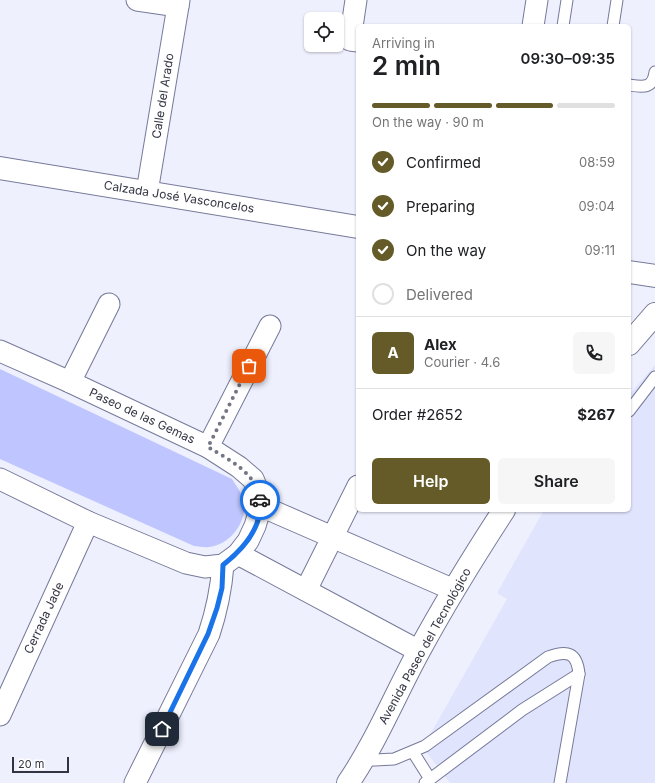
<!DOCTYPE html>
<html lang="en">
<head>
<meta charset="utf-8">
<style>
	body { margin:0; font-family:Inter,sans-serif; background:#f6f6f6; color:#202124; height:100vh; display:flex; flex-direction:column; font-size:15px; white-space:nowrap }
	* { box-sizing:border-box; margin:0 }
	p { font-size:13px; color:#757577 }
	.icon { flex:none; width:22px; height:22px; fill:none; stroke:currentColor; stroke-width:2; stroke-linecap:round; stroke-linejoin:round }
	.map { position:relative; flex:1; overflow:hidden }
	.details { position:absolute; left:356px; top:24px; width:275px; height:488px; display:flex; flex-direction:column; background:#fff; border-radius:6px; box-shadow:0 1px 3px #0004 }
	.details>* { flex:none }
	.fabs { position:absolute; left:304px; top:12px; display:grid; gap:8px }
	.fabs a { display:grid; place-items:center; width:40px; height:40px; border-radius:6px; background:#fff; box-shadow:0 1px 3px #0004; font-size:20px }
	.scale { position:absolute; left:12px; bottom:10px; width:57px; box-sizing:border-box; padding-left:4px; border:2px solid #333442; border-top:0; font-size:11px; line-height:14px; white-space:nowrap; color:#333442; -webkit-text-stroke:3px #fefefe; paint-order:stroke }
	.pin { position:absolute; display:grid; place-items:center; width:34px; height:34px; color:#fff; margin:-17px; border-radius:8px; box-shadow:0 2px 6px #0006 }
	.courier { position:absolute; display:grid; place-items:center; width:40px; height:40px; margin:-20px; border:3px solid #1a73e8; border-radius:50%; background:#fff; color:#222; box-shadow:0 1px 5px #0007 }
	.overview em { font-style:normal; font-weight:600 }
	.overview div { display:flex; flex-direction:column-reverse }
	.overview { display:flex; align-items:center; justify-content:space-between; height:68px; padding:0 16px }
	h1 { font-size:26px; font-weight:600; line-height:30px }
	.bar { display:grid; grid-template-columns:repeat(4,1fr); gap:6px 4px; align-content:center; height:48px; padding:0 16px }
	.bar i { height:5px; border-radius:3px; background:#e0e0e0 }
	.bar .selected { background:#655b28 }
	.bar p { grid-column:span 4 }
	.line { display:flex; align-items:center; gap:10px; padding:0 16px; border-top:1px solid #e0e0e0 }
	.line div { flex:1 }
	.round { display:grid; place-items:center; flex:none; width:42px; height:42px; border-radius:6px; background:#f6f6f6 }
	ol { padding:0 16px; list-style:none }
	li { display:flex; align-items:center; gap:12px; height:44px }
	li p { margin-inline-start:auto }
	li .icon { padding:4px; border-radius:50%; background:#655b28; color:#fff; stroke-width:4 }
	li:last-child { color:#757577 }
	li i { width:22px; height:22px; border:2px solid #e0e0e0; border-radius:50% }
	.action { display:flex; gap:8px; margin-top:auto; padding:8px 16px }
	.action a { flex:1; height:46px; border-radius:6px; background:#655b28; color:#fff; font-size:16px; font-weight:600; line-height:46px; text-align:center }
	.action a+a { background:#f6f6f6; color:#202124 }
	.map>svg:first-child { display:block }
</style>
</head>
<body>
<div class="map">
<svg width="655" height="783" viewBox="0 0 655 783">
	<rect width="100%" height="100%" fill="#eef0fe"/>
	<!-- built -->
	<path fill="#e0e4fd" d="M655,365V783H450L421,745L431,733L507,599L497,593L544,510H629V395Z"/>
	<!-- green -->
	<path fill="#bfc6ff" d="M0,369L232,479C237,487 243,494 244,504C246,524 229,545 209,547C204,548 199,546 194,546L0,459Z"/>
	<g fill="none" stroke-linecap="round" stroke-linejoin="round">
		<defs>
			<g id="lane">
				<path d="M563,26L567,0"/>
				<path d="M613,26L617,0"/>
				<path d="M629,85C643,87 653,89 655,72"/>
				<path d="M629,411L655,377"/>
				<path d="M413,752L430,779"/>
				<path d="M363,760H375L394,759L425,746L548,657C567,650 577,652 579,674L560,783"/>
				<path d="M425,783L522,710L579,674"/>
			</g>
			<g id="street">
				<path d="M137,0L178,6"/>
				<path d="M356,0L350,40L358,41"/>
				<path d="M533,26L537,0"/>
				<path d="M147,192L179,0"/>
				<path d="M0,351L70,382L208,447L239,467L253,479L259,493L261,506L255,526L248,541L238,554L223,565L205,567L186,563L88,522L0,479"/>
				<path d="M70,382L109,304"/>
				<path d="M208,447L270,326"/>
				<path d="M261,506L454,590"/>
				<path d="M238,554L419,651"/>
				<path d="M306,590L358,486"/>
				<path d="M0,715L88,522"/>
				<path d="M135,783L209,634C217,610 221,591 223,565"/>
			</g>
			<g id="secondary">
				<path d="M0,168L358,227"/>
				<path d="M629,272L655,276"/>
				<path d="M629,344L655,314"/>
				<path d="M348,783C376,742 395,695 419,651C445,603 474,556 504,510"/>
			</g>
		</defs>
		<!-- lane casing -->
		<use href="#lane" stroke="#767a99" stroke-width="13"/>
		<!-- street casing -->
		<use href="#street" stroke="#767a99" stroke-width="23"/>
		<!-- secondary casing -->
		<use href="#secondary" stroke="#767a99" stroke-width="24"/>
		<!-- lane -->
		<use href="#lane" stroke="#fff" stroke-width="11"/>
		<!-- street -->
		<use href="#street" stroke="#fff" stroke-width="21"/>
		<!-- secondary -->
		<use href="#secondary" stroke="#fff" stroke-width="22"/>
	</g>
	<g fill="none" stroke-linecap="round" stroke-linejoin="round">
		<!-- done -->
		<path stroke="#747684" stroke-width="4" stroke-dasharray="0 7.2" d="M249,366L208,447C229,460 257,473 260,500"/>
		<!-- route -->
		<path stroke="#1a73e8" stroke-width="5" d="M162,729L208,634L217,608L222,588L223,565C242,550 263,527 260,500"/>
	</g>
	<g text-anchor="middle" stroke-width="3" stroke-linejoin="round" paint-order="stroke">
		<!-- street labels -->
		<g font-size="12" fill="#333442" stroke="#fefefe">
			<text transform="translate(163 96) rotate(-81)" y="4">Calle del Arado</text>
			<text transform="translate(179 197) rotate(9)" y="4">Calzada José Vasconcelos</text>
			<text transform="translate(142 416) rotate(25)" y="4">Paseo de las Gemas</text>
			<text transform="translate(44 618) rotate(-65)" y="4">Cerrada Jade</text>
			<text transform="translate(425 646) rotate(-61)" y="4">Avenida Paseo del Tecnológico</text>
		</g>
	</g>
</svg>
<div class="fabs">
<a><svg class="icon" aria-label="locate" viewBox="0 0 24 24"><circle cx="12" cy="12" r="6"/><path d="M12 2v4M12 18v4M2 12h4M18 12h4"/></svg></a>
</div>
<div class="scale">20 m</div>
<div class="pin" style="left:249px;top:366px;background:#ea580c"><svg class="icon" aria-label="bag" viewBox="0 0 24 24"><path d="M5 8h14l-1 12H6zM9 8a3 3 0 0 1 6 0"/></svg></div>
<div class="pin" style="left:162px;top:729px;background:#1f2937"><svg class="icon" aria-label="home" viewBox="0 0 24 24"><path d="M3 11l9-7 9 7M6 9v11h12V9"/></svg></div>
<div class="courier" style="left:260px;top:500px"><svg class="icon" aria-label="car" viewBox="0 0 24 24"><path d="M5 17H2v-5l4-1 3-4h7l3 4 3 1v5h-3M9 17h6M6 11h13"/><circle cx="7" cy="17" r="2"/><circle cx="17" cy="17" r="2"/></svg></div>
<section class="details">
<div class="overview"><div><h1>2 min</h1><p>Arriving in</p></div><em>09:30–09:35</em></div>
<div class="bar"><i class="selected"></i><i class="selected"></i><i class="selected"></i><i></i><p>On the way · 90 m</p></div>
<ol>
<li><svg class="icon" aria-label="check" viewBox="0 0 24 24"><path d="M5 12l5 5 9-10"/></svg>Confirmed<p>08:59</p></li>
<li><svg class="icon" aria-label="check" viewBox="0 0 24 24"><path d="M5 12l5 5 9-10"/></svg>Preparing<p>09:04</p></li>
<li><svg class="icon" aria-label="check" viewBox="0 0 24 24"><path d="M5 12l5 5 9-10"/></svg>On the way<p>09:11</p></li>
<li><i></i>Delivered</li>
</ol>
<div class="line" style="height:72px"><b class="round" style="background:#655b28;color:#fff">A</b><div><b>Alex</b><p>Courier · 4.6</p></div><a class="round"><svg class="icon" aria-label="phone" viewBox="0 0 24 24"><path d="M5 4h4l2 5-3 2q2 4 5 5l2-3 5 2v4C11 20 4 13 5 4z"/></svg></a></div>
<div class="line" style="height:52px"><div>Order #2652</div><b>$267</b></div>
<div class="action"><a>Help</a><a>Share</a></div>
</section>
</div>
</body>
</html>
